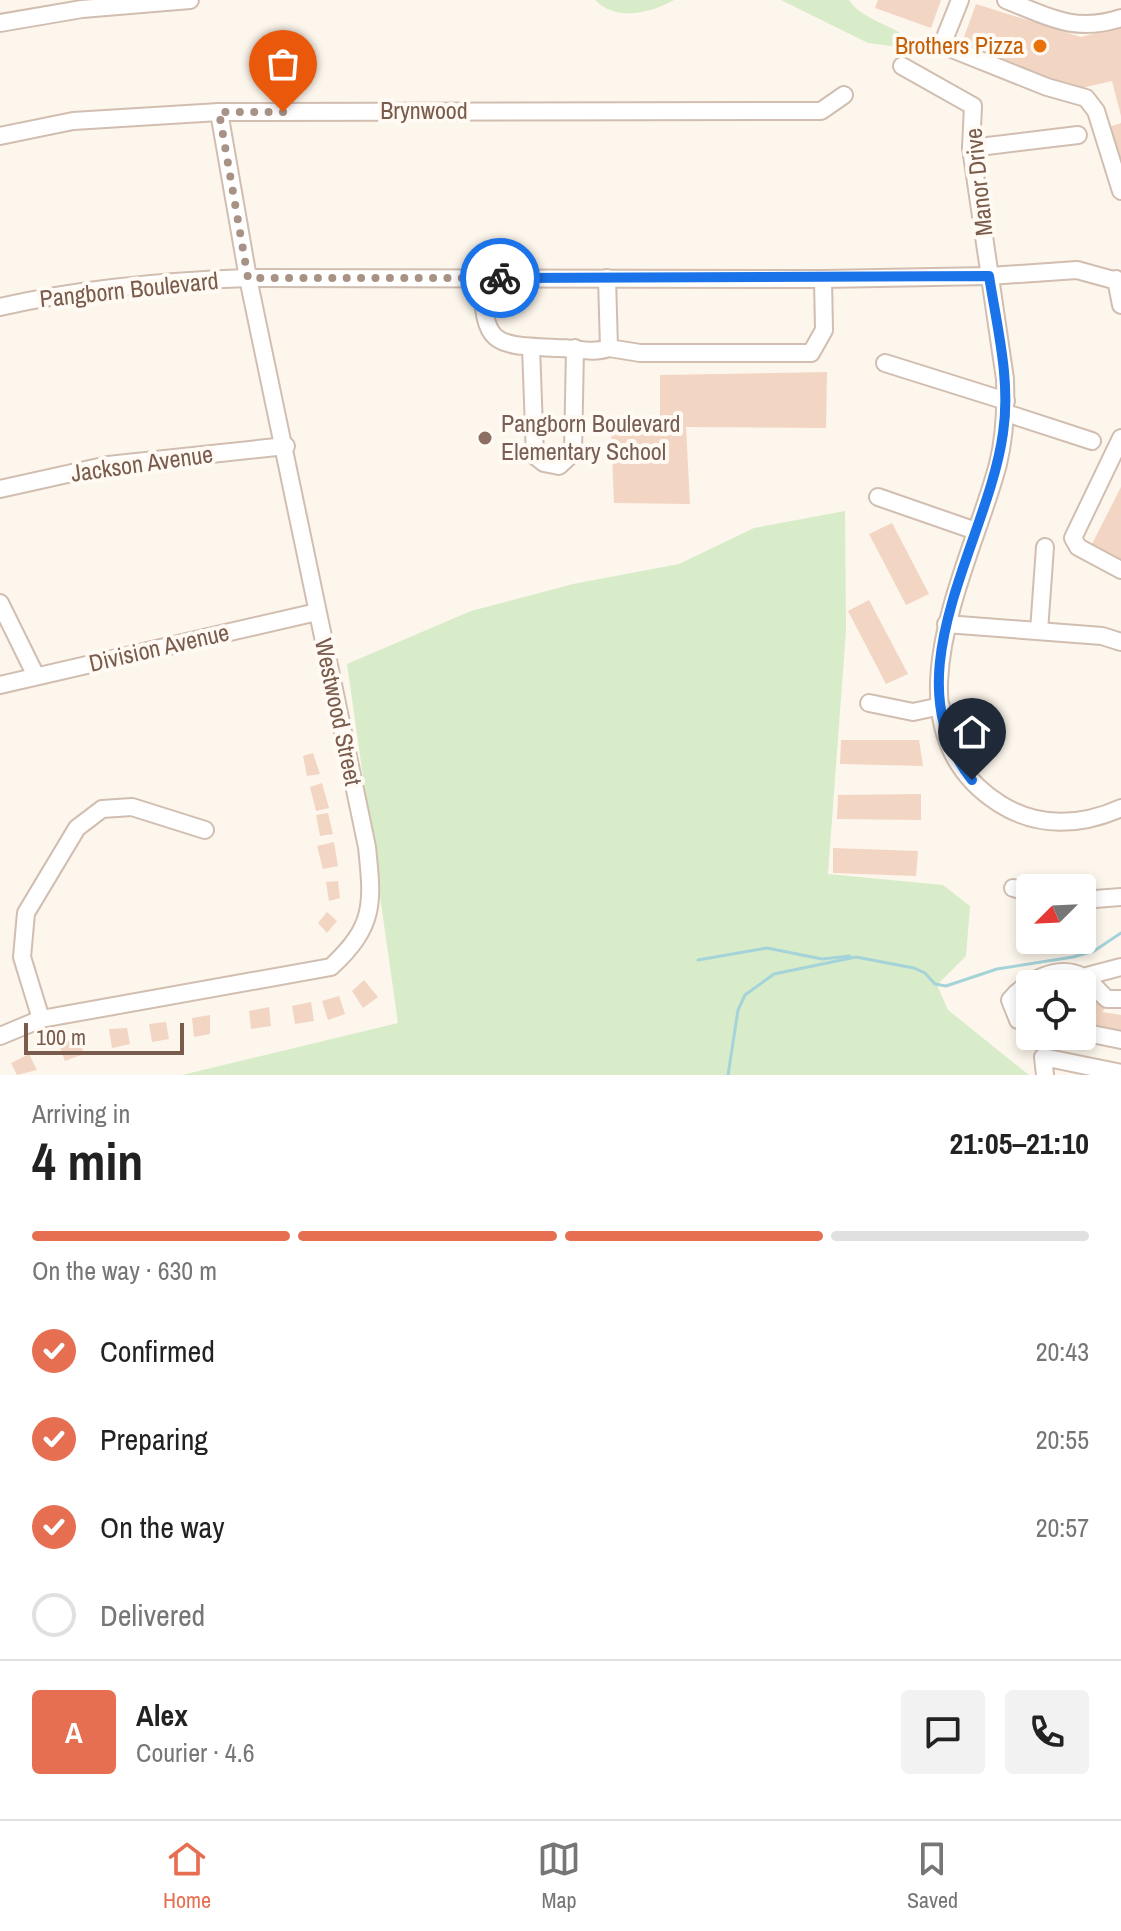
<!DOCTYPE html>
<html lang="en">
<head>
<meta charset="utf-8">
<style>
	body { margin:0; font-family:"Archivo Narrow",sans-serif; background:#f2f2f2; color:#222; height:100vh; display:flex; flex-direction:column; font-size:30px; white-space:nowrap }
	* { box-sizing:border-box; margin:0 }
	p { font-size:26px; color:#767676 }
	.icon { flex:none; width:44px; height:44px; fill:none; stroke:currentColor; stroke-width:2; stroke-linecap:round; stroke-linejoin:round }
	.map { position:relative; height:1075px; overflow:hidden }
	.sheet { display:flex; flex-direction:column; background:#fff; flex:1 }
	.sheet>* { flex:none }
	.needle { width:52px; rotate:246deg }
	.buttons { position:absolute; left:1016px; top:874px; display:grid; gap:16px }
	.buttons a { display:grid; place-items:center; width:80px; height:80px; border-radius:8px; background:#fff; box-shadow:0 4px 12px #0003; font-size:40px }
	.scale { position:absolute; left:24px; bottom:20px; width:160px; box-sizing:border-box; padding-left:8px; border:4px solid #7a5c4d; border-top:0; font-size:22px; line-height:28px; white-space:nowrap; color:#7a5c4d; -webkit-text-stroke:6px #fffaf3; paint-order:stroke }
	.pin { position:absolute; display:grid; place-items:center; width:68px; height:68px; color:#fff; margin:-82px -34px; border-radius:50% 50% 50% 0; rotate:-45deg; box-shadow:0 0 8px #0007 }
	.pin .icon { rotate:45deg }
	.courier { position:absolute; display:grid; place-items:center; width:80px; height:80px; margin:-40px; border:6px solid #1a73e8; border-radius:50%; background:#fff; color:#222; box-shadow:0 2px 10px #0007 }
	.headline em { font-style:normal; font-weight:700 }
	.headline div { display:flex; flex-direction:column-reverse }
	.headline { display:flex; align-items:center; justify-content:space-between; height:136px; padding:0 32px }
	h1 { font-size:52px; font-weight:700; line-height:60px }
	.bar { display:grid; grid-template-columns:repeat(4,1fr); gap:12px 8px; align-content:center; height:96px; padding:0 32px }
	.bar i { height:10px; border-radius:6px; background:#e0e0e0 }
	.bar .current { background:#e76f51 }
	.bar p { grid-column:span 4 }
	.line { display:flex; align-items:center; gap:20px; padding:0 32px; border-top:2px solid #e0e0e0 }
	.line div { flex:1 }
	.round { display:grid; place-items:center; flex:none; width:84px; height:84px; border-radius:8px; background:#f2f2f2 }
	ol { padding:0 32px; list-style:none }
	li { display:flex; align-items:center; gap:24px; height:88px }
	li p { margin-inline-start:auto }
	li .icon { padding:8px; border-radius:50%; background:#e76f51; color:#fff; stroke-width:4 }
	li:last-child { color:#767676 }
	li i { width:44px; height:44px; border:4px solid #e0e0e0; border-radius:50% }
	.tab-bar { display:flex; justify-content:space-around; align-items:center; height:112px; border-top:2px solid #e0e0e0; background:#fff; font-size:22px; color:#767676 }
	.tab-bar a { display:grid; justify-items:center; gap:4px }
	.tab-bar .current { color:#e76f51 }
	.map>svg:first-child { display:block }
</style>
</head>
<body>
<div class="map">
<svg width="1121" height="1075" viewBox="0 0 1121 1075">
	<rect width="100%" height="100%" fill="#fdf6ec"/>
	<!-- green -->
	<g fill="#d8ecc9">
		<path d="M595,0H674C650,13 617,22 595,0Z"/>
		<path d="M781,0H849C864,23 899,24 921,50L868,43Z"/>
		<path d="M845,511L846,630L828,874L943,885L970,906L966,956L937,985L948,1010L1029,1075H182L398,1023L347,664L471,611L573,584L679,564L754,528Z"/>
	</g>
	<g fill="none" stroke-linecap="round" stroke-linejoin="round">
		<!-- stream -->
		<g stroke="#a5d3da" stroke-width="3">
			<path d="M698,960L767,948L822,959L850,956"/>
			<path d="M728,1075L738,1010L745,995L774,974L856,957L914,968L925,973L935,984L946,986L997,969L1073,957L1094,951L1121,933"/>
		</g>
	</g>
	<!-- building -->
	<g fill="#f3d5c3">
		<path d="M878,0H941L931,28L875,8Z"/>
		<path d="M976,4L1081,37L1121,26V116L1112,81L1073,90L959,51Z"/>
		<path d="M1121,123V164L1106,128Z"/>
		<path d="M827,372L826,428L686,427L690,504L614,503L611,428L660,426V375Z"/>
		<path d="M1121,487V562L1091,546Z"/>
		<path d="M892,523L929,594L906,605L869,534Z"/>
		<path d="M869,600L908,674L886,684L848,611Z"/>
		<path d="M841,740H919L923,766L840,764Z"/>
		<path d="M313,753L320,774L307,776L303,756Z"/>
		<path d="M322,783L329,808L316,811L310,787Z"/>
		<path d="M921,794V820L837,819L838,795Z"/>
		<path d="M328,813L333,834L320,836L316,815Z"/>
		<path d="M334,842L338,866L323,869L317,846Z"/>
		<path d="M833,848L918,851L916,876L833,873Z"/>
		<path d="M338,881L340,898L329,901L326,882Z"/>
		<path d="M327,912L337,921L327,933L318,923Z"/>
		<path d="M364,980L378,997L363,1008L352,991Z"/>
		<path d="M1082,988L1105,1008L1102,1012L1121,1015V1037L1082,1026Z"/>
		<path d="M339,996L345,1014L328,1020L322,1001Z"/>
		<path d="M311,1002L314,1021L295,1024L292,1006Z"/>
		<path d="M269,1007L271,1026L251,1029L249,1011Z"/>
		<path d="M210,1015V1034L194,1037L192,1018Z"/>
		<path d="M166,1022L169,1039L152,1042L149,1024Z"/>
		<path d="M127,1028L130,1044L112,1048L109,1029Z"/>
		<path d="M78,1037L84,1054L65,1061L59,1045Z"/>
		<path d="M29,1054L37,1070L17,1075L11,1063Z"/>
	</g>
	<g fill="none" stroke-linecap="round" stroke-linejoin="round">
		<defs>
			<g id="minor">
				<path d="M960,0L942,45L1047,87L1086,98L1096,111L1121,191"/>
				<path d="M1006,0C1049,17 1074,33 1121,18"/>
				<path d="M0,23L82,9L190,0"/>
				<path d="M902,66L973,106L971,148L1005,379C1006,408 1005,436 998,464C972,565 878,727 1000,804C1038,828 1081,826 1121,808"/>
				<path d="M0,136L73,121L219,112L821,111L844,95"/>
				<path d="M971,148L1078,135"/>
				<path d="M482,278C484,347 493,345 558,348C576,348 592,354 609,348"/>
				<path d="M607,278L609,348L640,353H811L824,330L823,279"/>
				<path d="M1116,279L1121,305"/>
				<path d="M0,307C82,288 165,281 248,278L823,279L989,276L1077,270L1121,282"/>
				<path d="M531,347L535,456L544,463L559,466L573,453L575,348"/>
				<path d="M885,363L1006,401"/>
				<path d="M1006,413L1092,441"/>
				<path d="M1121,438L1073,538L1078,547L1121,570"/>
				<path d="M0,489L108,465L286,446"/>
				<path d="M878,497L976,531"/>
				<path d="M0,603L36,676"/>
				<path d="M946,624L1102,636L1121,642"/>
				<path d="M1039,631L1045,547"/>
				<path d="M0,685L317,612"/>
				<path d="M869,703L913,712L941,706"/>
				<path d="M1013,888L1030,892"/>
				<path d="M1082,900L1121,897"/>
				<path d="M1083,977L1121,967"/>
				<path d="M41,1019L22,957L26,913L77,828L102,809L132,807L205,830"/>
				<path d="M1030,1022L1018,1020L1010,1000C1025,982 1058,963 1083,977C1092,982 1099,992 1107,999H1121"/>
				<path d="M1082,1032L1121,1040"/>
				<path d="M0,1036L41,1019L331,967C375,926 373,904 367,847L248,278L219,112"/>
				<path d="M1045,1075L1043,1057L1121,1073"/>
			</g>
		</defs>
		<!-- minor casing -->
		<use href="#minor" stroke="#d1beb0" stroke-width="20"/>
		<!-- minor -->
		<use href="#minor" stroke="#fff" stroke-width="16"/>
	</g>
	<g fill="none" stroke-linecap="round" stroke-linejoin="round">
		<!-- done -->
		<path stroke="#a89285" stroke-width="8" stroke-dasharray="0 14.4" d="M283,112H219L248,278H500"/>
		<!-- route -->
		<path stroke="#1a73e8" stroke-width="10" d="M500,278L989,276C997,327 1011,381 1003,433C988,543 888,676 972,780"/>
	</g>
	<!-- markers -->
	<circle fill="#e8710a" stroke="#fffaf3" stroke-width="3" cx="1040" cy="46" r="8"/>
	<circle fill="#8d6e63" stroke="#fffaf3" stroke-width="3" cx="485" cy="438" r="8"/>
	<g text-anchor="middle" stroke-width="8" stroke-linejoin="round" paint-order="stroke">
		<!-- food labels -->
		<g font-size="24" fill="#c56008" stroke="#fffaf3" text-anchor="end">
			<text x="1024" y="54">Brothers Pizza</text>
		</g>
		<!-- street labels -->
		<g font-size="24" fill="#7a5c4d" stroke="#fffaf3">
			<text x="424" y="119">Brynwood</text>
			<text transform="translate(979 182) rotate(-96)" y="8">Manor Drive</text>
			<text transform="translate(129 290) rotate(-6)" y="8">Pangborn Boulevard</text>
			<text transform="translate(142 464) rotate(-8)" y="8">Jackson Avenue</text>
			<text transform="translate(159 648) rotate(-13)" y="8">Division Avenue</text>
			<text transform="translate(338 712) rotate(78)" y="8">Westwood Street</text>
		</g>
		<!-- education labels -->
		<g font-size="24" fill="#785e54" stroke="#fffaf3" text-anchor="start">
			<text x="501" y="432">Pangborn Boulevard<tspan x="501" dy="28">Elementary School</tspan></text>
		</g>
	</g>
</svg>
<div class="buttons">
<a><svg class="needle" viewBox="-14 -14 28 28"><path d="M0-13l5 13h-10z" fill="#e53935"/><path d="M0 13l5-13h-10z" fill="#767676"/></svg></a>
<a><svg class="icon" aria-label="locate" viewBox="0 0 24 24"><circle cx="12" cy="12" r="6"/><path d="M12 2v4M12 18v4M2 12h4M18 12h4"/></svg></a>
</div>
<div class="scale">100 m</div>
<div class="pin" style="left:283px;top:112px;background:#ea580c"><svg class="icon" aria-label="bag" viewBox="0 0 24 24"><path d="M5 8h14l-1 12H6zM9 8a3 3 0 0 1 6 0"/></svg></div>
<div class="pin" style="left:972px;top:780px;background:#1f2937"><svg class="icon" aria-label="home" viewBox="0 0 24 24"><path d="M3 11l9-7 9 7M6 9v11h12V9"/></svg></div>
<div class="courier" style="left:500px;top:278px"><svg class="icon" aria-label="bike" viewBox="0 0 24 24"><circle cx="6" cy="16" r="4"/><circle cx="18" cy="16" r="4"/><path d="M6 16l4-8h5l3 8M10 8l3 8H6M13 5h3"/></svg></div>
</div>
<section class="sheet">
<div class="headline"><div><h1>4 min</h1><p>Arriving in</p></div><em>21:05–21:10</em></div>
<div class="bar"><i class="current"></i><i class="current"></i><i class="current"></i><i></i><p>On the way · 630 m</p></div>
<ol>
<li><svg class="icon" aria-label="check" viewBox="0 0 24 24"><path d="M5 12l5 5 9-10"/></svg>Confirmed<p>20:43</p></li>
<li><svg class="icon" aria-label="check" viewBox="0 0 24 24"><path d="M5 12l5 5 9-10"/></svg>Preparing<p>20:55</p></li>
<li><svg class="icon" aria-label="check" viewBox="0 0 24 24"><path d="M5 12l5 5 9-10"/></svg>On the way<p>20:57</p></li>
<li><i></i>Delivered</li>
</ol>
<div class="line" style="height:144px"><b class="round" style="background:#e76f51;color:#fff">A</b><div><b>Alex</b><p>Courier · 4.6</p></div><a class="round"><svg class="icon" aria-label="chat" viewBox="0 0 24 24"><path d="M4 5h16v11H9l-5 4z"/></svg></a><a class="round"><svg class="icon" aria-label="phone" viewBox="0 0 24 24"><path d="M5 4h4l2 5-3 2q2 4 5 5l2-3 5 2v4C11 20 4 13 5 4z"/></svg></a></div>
</section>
<nav class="tab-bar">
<a class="current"><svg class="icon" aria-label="home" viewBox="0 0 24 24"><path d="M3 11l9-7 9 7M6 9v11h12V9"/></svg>Home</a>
<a><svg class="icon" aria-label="map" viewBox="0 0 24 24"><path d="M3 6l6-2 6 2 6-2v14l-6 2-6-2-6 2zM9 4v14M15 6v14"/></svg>Map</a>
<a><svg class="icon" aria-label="saved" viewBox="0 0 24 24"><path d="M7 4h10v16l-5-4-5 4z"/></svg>Saved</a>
</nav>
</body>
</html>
